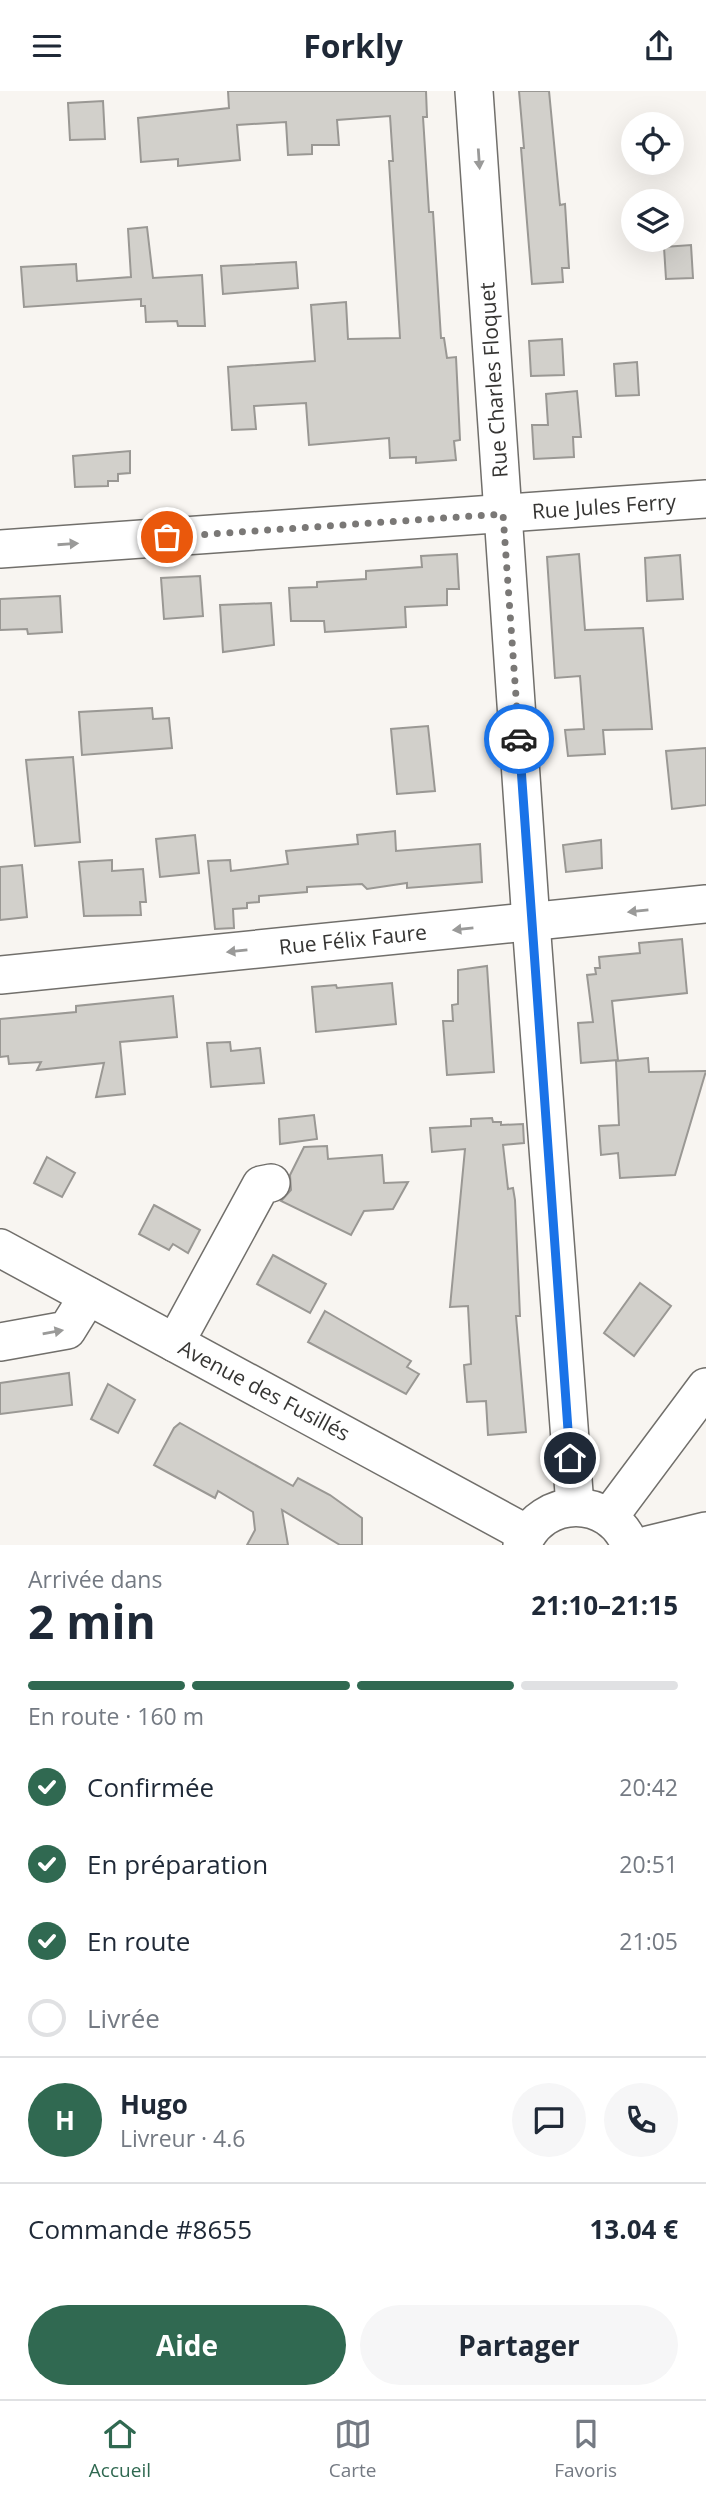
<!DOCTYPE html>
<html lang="fr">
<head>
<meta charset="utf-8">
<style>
	body { margin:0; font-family:"Open Sans",sans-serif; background:#f6f6f7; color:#1f2937; height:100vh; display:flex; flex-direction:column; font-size:26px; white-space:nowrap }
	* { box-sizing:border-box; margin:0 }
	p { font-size:23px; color:#747a83 }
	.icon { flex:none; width:38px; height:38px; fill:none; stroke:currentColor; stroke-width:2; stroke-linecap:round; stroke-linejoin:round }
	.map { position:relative; height:1454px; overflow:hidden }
	.details { display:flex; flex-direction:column; background:#fff; flex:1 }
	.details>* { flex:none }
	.fabs { position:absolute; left:621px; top:21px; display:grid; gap:14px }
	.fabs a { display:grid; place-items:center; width:63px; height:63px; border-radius:50%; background:#fff; box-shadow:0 7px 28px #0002; font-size:35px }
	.pin { position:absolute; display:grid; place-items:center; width:60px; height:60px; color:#fff; margin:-30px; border:4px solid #fff; border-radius:50%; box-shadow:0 2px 7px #0007 }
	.courier { position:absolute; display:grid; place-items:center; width:70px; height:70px; margin:-35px; border:5px solid #1a73e8; border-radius:50%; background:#fff; color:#222; box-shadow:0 2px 9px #0007 }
	.head em { font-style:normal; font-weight:700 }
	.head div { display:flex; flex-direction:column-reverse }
	.head { display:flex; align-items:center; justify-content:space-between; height:119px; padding:0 28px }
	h1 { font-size:46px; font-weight:700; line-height:52px }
	.bar { display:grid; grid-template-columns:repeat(4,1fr); gap:10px 7px; align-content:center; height:84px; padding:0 28px }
	.bar i { height:9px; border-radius:5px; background:#e0e1e3 }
	.bar .active { background:#306951 }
	.bar p { grid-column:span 4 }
	.line { display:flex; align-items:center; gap:18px; padding:0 28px; border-top:2px solid #e0e1e3 }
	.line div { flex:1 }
	.round { display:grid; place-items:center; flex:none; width:74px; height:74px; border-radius:37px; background:#f6f6f7 }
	ol { padding:0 28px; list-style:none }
	li { display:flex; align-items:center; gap:21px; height:77px }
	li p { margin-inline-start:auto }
	li .icon { padding:7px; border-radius:50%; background:#306951; color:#fff; stroke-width:4 }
	li:last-child { color:#747a83 }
	li i { width:38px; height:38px; border:4px solid #e0e1e3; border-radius:50% }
	.action { display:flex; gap:14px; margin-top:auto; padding:14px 28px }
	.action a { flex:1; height:80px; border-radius:42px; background:#306951; color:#fff; font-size:28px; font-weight:700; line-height:80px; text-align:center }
	.action a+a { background:#f6f6f7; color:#1f2937 }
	header { display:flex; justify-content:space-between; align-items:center; height:91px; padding:0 28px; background:#fff; font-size:32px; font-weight:700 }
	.dock { display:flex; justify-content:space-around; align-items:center; height:98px; border-top:2px solid #e0e1e3; background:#fff; font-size:19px; color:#747a83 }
	.dock a { display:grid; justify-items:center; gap:4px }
	.dock .active { color:#306951 }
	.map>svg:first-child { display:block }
</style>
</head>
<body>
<header><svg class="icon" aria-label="menu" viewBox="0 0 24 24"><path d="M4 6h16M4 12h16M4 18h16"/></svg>Forkly<svg class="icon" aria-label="share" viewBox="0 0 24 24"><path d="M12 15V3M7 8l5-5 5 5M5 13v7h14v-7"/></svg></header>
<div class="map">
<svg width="706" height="1454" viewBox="0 0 706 1454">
	<rect width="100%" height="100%" fill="#f8f5f1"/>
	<!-- building -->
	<g fill="#d2d0cb" stroke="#9a9894" stroke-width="2">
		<path d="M228,0H426L427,26H423L429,121H433L441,247H444L447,267L456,266L460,349L454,350L456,369L416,372V366L390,367L389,347L309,354L306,312L254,315L256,338L232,339L228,276L315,270L311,214L346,211L348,248L400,247L389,70H393L390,25L337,29L339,54H312V63L288,64L286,31L237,34L240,69L178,75V68L141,71L138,27L229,17Z"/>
		<path d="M519,0H549L560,114L565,113L569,177H562L563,191L532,193L521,57H524Z"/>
		<path d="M103,10L105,48L70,49L68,12Z"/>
		<path d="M147,136L153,187L202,184L205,235H178L177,230L146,231L145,215H141V208L24,216L21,176L76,173L77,190L131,186L128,138Z"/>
		<path d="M691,154L693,187L666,188L664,156Z"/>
		<path d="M296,171L298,197L223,203L221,175Z"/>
		<path d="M562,248L564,284L531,285L529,250Z"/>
		<path d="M637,271L639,304L616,305L614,273Z"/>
		<path d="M577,300L581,346H573L574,366L534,368L532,334H548L546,303Z"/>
		<path d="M130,360V382L118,383V390H108V395L75,396L73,365Z"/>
		<path d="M457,463L459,498H447V514L405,516L406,536L325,541L324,530H291L289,497L317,496V491L366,488V480L422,476L421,465Z"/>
		<path d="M579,463L585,539L643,537L652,638L603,639L605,663L568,665L565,639L584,638L580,585L555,587L547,466Z"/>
		<path d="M680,464L683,508L647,510L645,467Z"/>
		<path d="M200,485L203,525L164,528L161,487Z"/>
		<path d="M60,505L62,541L28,543L27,538L0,539V508Z"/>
		<path d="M271,512L274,554L223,561L220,514Z"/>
		<path d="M152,617L153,628L169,627L172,657L82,664L79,621Z"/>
		<path d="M428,635L435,700L397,703L391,638Z"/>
		<path d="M706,657V714L672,718L666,660Z"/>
		<path d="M73,666L80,751L35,755L26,669Z"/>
		<path d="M395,740L396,760L480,753L482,791L407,797V792L367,798L362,793L307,796V801L259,805V811L247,812V817L233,818L234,837L215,838L208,770L230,769L231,780L288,773L286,760L358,753L357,744Z"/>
		<path d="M195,744L199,782L160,786L156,748Z"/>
		<path d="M601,749L602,777L566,781L563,754Z"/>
		<path d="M112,769V780L143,778L146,811H140L141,824L84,825L79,771Z"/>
		<path d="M22,774L27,826L0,829V776Z"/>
		<path d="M682,848L687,902L612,910L618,969L581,972L578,932L593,931L587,884L596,883L595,877H600L599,866L640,862L639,852Z"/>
		<path d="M487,875L494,981L447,984L443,930H453L452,914L458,913V879Z"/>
		<path d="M392,892L396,933L316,941L312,896L336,894L337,897Z"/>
		<path d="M173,905L177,946L120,951L125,1003L96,1006L104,972L37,979L41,971L9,973L8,965L0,966V928L76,921V915Z"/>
		<path d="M230,951L231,960L260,957L264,992L211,996L207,952Z"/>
		<path d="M648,967L649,981L706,980L675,1084L620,1087L618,1062L601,1064L599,1035L619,1034L616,970Z"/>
		<path d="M314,1024L317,1048L280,1053L279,1028Z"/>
		<path d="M492,1027L493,1031H501V1034L523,1033L524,1052L503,1054L508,1098L513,1097L515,1109L520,1225H516L526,1341L488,1344L486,1310L467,1311L464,1274L471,1273L468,1215L450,1216L465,1058L432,1061L430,1037L471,1035V1028Z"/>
		<path d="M327,1055L328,1068L382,1064L384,1092L408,1091L393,1118L364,1120L351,1144L281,1110L291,1099L290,1084L304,1056Z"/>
		<path d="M47,1066L75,1082L62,1106L34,1092Z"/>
		<path d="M154,1114L200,1139L188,1162L173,1153L169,1159L139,1143Z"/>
		<path d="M273,1164L326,1193L310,1222L257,1193Z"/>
		<path d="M640,1192L671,1215L634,1265L604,1242Z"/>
		<path d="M325,1220L411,1270L407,1276L419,1283L406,1303L308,1251Z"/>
		<path d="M69,1282L72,1314L0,1323V1292Z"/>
		<path d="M108,1293L135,1309L118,1342L91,1328Z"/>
		<path d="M180,1332L293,1395L298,1387L330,1404L362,1427V1454H340L282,1419L288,1454H247L255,1439L253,1421L218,1400L215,1407L154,1374L174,1337Z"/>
	</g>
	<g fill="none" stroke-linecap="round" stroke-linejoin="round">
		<defs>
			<g id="minor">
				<path d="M474,0L531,831L575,1415"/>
				<path d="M0,458L706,408"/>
				<path d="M0,884L706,813"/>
				<path d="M0,1157L527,1443"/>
				<path d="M0,1251L67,1239L88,1205"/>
				<path d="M175,1252L261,1094L271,1092"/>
				<path d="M609,1426L706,1296"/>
				<path d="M522,1454C542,1404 610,1404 630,1454"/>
				<path d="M648,1454L706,1440"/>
			</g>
		</defs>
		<!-- minor casing -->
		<use href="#minor" stroke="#716f6b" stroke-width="40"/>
		<!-- minor -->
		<use href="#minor" stroke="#fff" stroke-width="37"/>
	</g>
	<!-- one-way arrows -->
	<defs><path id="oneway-solid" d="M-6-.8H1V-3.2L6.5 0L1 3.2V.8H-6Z" transform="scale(1.75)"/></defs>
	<g fill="#9a9a99">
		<use href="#oneway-solid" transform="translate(479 68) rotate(86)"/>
		<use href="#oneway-solid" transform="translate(68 453) rotate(-4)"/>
		<use href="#oneway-solid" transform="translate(638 820) rotate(174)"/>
		<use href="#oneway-solid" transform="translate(463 838) rotate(174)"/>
		<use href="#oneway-solid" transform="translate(237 860) rotate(174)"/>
		<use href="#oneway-solid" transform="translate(53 1241) rotate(-10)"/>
	</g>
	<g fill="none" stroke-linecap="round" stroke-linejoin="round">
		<!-- done -->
		<path stroke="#7a7876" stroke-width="7" stroke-dasharray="0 12.6" d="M167,446L503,423L519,648"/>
		<!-- route -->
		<path stroke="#1a73e8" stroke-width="9" d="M519,648L570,1367"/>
	</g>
	<g text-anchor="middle" stroke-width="5" stroke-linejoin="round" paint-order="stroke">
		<!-- street labels -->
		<g font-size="21" fill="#363533" stroke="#fff">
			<text transform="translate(494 289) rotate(-94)" y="7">Rue Charles Floquet</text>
			<text transform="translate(604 416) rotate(-4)" y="7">Rue Jules Ferry</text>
			<text transform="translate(353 849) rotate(-6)" y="7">Rue Félix Faure</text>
			<text transform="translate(264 1300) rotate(28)" y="7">Avenue des Fusillés</text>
		</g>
	</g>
</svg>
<div class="fabs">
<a><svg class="icon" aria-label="locate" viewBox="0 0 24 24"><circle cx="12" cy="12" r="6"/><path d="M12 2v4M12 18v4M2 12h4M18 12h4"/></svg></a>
<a><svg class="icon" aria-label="layers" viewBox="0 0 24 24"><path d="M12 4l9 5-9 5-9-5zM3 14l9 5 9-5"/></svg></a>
</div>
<div class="pin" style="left:167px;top:446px;background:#ea580c"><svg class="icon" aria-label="bag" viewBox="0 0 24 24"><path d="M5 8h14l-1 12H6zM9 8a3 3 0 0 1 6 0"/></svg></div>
<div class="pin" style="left:570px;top:1367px;background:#1f2937"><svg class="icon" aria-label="home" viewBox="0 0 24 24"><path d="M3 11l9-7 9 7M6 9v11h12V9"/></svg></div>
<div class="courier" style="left:519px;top:648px"><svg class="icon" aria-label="car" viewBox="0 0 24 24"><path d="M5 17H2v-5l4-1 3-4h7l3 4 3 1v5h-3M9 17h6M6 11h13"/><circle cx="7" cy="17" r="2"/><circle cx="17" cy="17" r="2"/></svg></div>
</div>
<section class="details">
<div class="head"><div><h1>2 min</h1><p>Arrivée dans</p></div><em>21:10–21:15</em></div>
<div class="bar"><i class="active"></i><i class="active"></i><i class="active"></i><i></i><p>En route · 160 m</p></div>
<ol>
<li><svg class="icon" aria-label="check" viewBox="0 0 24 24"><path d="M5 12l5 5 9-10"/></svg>Confirmée<p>20:42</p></li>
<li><svg class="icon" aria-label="check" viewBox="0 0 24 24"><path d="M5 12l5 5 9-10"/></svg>En préparation<p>20:51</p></li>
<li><svg class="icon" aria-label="check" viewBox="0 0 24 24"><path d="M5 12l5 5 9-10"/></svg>En route<p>21:05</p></li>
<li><i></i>Livrée</li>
</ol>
<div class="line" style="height:126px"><b class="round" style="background:#306951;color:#fff">H</b><div><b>Hugo</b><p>Livreur · 4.6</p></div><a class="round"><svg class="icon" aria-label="chat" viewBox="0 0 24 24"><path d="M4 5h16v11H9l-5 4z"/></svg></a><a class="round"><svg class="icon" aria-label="phone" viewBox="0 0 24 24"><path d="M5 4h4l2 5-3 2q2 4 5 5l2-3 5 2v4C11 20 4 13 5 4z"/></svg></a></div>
<div class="line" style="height:91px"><div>Commande #8655</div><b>13.04 €</b></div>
<div class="action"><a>Aide</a><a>Partager</a></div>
</section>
<nav class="dock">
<a class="active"><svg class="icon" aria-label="home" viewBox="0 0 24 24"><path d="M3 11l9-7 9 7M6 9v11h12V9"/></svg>Accueil</a>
<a><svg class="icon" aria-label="map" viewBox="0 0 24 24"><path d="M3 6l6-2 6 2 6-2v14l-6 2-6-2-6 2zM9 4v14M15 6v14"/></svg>Carte</a>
<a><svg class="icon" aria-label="saved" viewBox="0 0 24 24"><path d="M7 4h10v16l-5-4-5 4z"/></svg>Favoris</a>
</nav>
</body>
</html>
